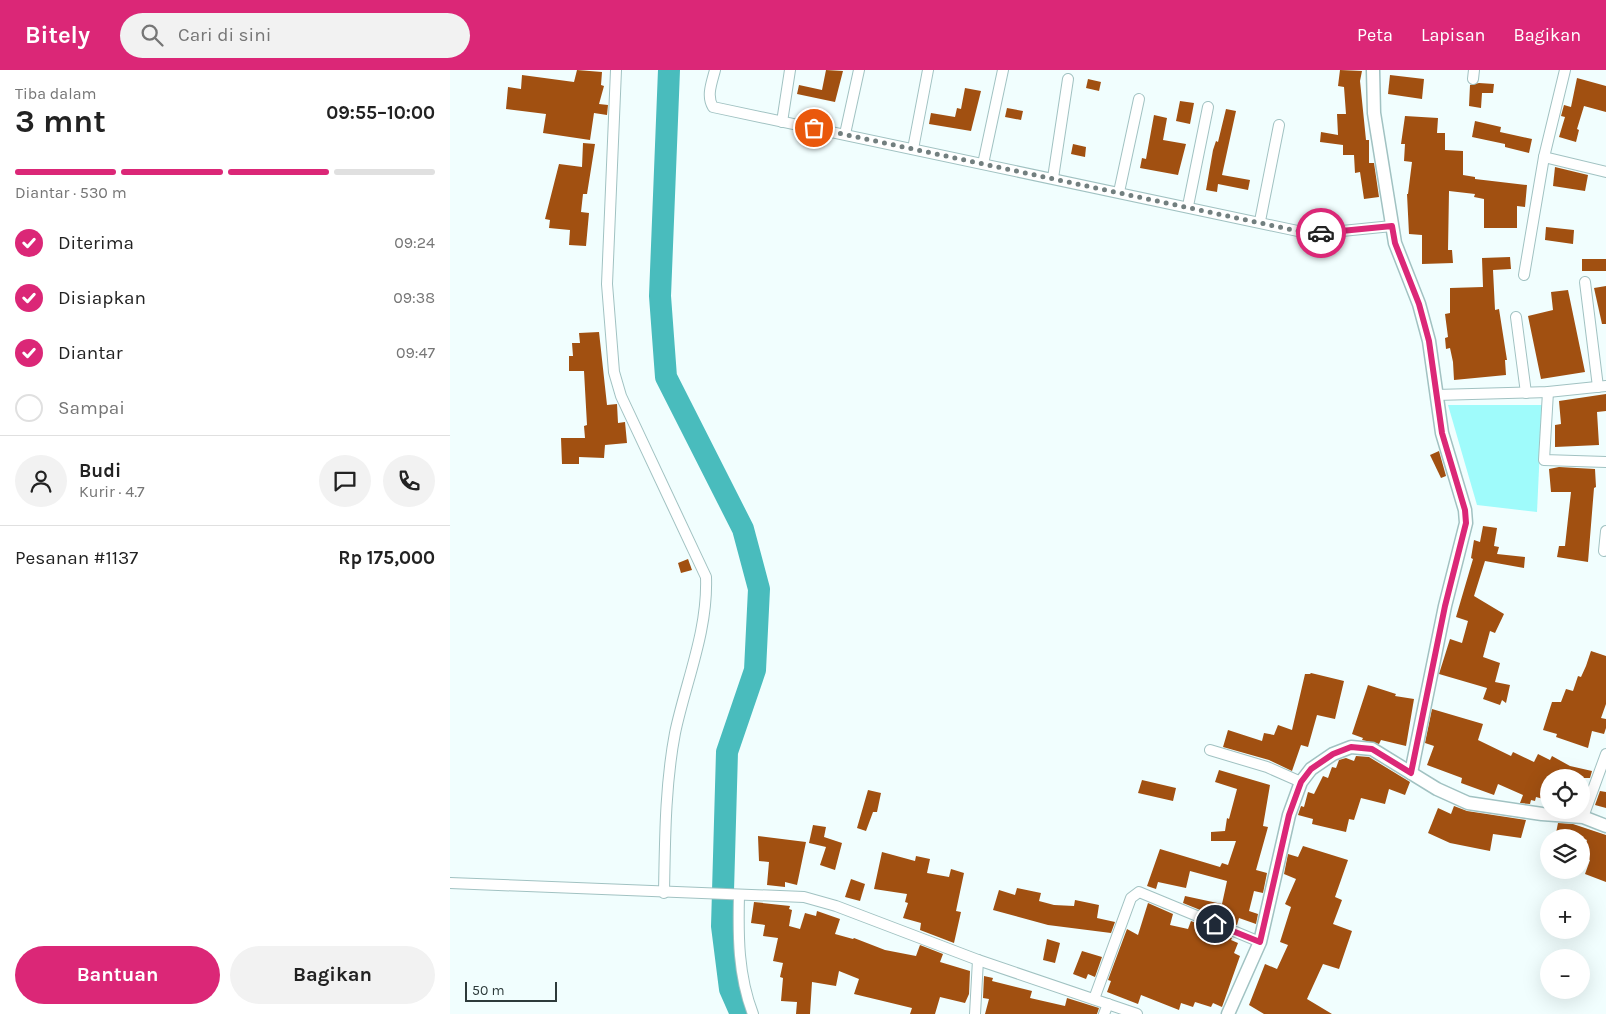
<!DOCTYPE html>
<html lang="id">
<head>
<meta charset="utf-8">
<style>
	body { margin:0; font-family:Karla,sans-serif; background:#f2f2f2; color:#222; height:100vh; display:flex; flex-direction:column; font-size:19px; white-space:nowrap }
	* { box-sizing:border-box; margin:0 }
	p { font-size:16px; color:#767676 }
	.icon { flex:none; width:28px; height:28px; fill:none; stroke:currentColor; stroke-width:2; stroke-linecap:round; stroke-linejoin:round }
	.map { position:relative; flex:1; overflow:hidden }
	.drawer { display:flex; flex-direction:column; background:#fff; width:450px }
	.drawer>* { flex:none }
	.fabs { position:absolute; left:1090px; top:699px; display:grid; gap:10px }
	.fabs a { display:grid; place-items:center; width:50px; height:50px; border-radius:50%; background:#fff; box-shadow:0 5px 20px #0002; font-size:25px }
	.scale { position:absolute; left:15px; bottom:12px; width:92px; box-sizing:border-box; padding-left:5px; border:2px solid #2d3a3a; border-top:0; font-size:14px; line-height:18px; white-space:nowrap; color:#2d3a3a; -webkit-text-stroke:4px #f1fefe; paint-order:stroke }
	.pin { position:absolute; display:grid; place-items:center; width:42px; height:42px; color:#fff; margin:-21px; border:2px solid #fff; border-radius:50%; box-shadow:0 1px 5px #0007 }
	.courier { position:absolute; display:grid; place-items:center; width:50px; height:50px; margin:-25px; border:4px solid #db2777; border-radius:50%; background:#fff; color:#222; box-shadow:0 1px 6px #0007 }
	.overview em { font-style:normal; font-weight:700 }
	.overview div { display:flex; flex-direction:column-reverse }
	.overview { display:flex; align-items:center; justify-content:space-between; height:85px; padding:0 15px }
	h1 { font-size:32px; font-weight:700; line-height:38px }
	.bar { display:grid; grid-template-columns:repeat(4,1fr); gap:8px 5px; align-content:center; height:60px; padding:0 15px }
	.bar i { height:6px; border-radius:4px; background:#e0e0e0 }
	.bar .selected { background:#db2777 }
	.bar p { grid-column:span 4 }
	.line { display:flex; align-items:center; gap:12px; padding:0 15px; border-top:1px solid #e0e0e0 }
	.line div { flex:1 }
	.round { display:grid; place-items:center; flex:none; width:52px; height:52px; border-radius:26px; background:#f2f2f2 }
	ol { padding:0 15px; list-style:none }
	li { display:flex; align-items:center; gap:15px; height:55px }
	li p { margin-inline-start:auto }
	li .icon { padding:5px; border-radius:50%; background:#db2777; color:#fff; stroke-width:4 }
	li:last-child { color:#767676 }
	li i { width:28px; height:28px; border:2px solid #e0e0e0; border-radius:50% }
	.button { display:flex; gap:10px; margin-top:auto; padding:10px 15px }
	.button a { flex:1; height:58px; border-radius:30px; background:#db2777; color:#fff; font-size:20px; font-weight:700; line-height:58px; text-align:center }
	.button a+a { background:#f2f2f2; color:#222 }
	header { display:flex; align-items:center; gap:30px; box-sizing:border-box; height:70px; padding:0 25px; background:#db2777; color:#fff }
	header strong { font-size:24px }
	nav { display:flex; gap:28px; margin-inline-start:auto; font-size:18px }
	.search { width:350px; height:45px; background:#f2f2f2; display:flex; align-items:center; gap:12px; box-sizing:border-box; padding:0 18px; border-radius:28px; color:#767676; font-size:19px }
	main { display:flex; flex:1; min-height:0 }
	.map>svg:first-child { display:block }
</style>
</head>
<body>
<header>
<strong>Bitely</strong>
<div class="search"><svg class="icon" aria-label="search" viewBox="0 0 24 24"><circle cx="10" cy="10" r="6"/><path d="M15 15l6 6"/></svg>Cari di sini</div>
<nav><a>Peta</a><a>Lapisan</a><a>Bagikan</a></nav>
</header>
<main>
<section class="drawer">
<div class="overview"><div><h1>3 mnt</h1><p>Tiba dalam</p></div><em>09:55–10:00</em></div>
<div class="bar"><i class="selected"></i><i class="selected"></i><i class="selected"></i><i></i><p>Diantar · 530 m</p></div>
<ol>
<li><svg class="icon" aria-label="check" viewBox="0 0 24 24"><path d="M5 12l5 5 9-10"/></svg>Diterima<p>09:24</p></li>
<li><svg class="icon" aria-label="check" viewBox="0 0 24 24"><path d="M5 12l5 5 9-10"/></svg>Disiapkan<p>09:38</p></li>
<li><svg class="icon" aria-label="check" viewBox="0 0 24 24"><path d="M5 12l5 5 9-10"/></svg>Diantar<p>09:47</p></li>
<li><i></i>Sampai</li>
</ol>
<div class="line" style="height:90px"><a class="round"><svg class="icon" aria-label="person" viewBox="0 0 24 24"><circle cx="12" cy="8" r="4"/><path d="M4 21q1-7 8-7t8 7"/></svg></a><div><b>Budi</b><p>Kurir · 4.7</p></div><a class="round"><svg class="icon" aria-label="chat" viewBox="0 0 24 24"><path d="M4 5h16v11H9l-5 4z"/></svg></a><a class="round"><svg class="icon" aria-label="phone" viewBox="0 0 24 24"><path d="M5 4h4l2 5-3 2q2 4 5 5l2-3 5 2v4C11 20 4 13 5 4z"/></svg></a></div>
<div class="line" style="height:65px"><div>Pesanan #1137</div><b>Rp 175,000</b></div>
<div class="button"><a>Bantuan</a><a>Bagikan</a></div>
</section>
<div class="map">
<svg width="1156" height="944" viewBox="0 0 1156 944">
	<rect width="100%" height="100%" fill="#f1fefe"/>
	<!-- green -->
	<path fill="#9ffbfb" d="M998,335H1092L1087,442L1027,435Z"/>
	<g fill="none" stroke-linecap="round" stroke-linejoin="round">
		<!-- river -->
		<path stroke="#49bcbd" stroke-width="22" d="M219,0L210,226L216,307L293,459L309,519L305,600L277,682L272,856L280,919L291,944"/>
	</g>
	<!-- building -->
	<g fill="#a15011">
		<path d="M127,0L152,2L151,15L154,16L149,34L158,35L157,45L144,43L140,70L93,63L96,44L56,39L58,17L71,19L72,5L124,12Z"/>
		<path d="M376,0L393,1L385,32L347,24L349,15L372,20Z"/>
		<path d="M890,0L912,1L910,11L916,70H919V93H924L929,127L914,129L910,102L905,103L904,85H893V75L870,72L871,62L888,65L887,44H896L894,17L888,16Z"/>
		<path d="M940,5L974,9L972,29L938,24Z"/>
		<path d="M1127,8L1156,16V42L1134,36L1127,59L1129,60L1126,72L1109,67L1115,47L1111,46L1114,35L1121,37Z"/>
		<path d="M638,9L651,12L649,21L636,18Z"/>
		<path d="M1029,13L1044,14L1043,23H1032L1031,38L1019,36L1020,15Z"/>
		<path d="M515,18L531,21L521,61L479,54L481,43L505,47L507,38L511,39Z"/>
		<path d="M730,31L744,33L740,54L726,51Z"/>
		<path d="M557,38L573,41L571,50L555,47Z"/>
		<path d="M776,39L786,41L772,105L800,110L798,120L768,114L767,122L756,120L763,80L766,71L768,72Z"/>
		<path d="M704,45L717,48L713,70L736,74L728,105L690,98L692,88L696,89Z"/>
		<path d="M955,46L988,48L987,63H995V80L1013,81V105L1025,107V109L1077,115L1075,137L1067,136V158H1034V129L1024,127L1025,124L999,121L998,180H1002L1003,193L972,194V165L959,164L957,124H958L962,92L954,91L955,74H951Z"/>
		<path d="M1025,51L1051,57L1050,62L1082,69L1079,83L1055,77V74L1022,67Z"/>
		<path d="M133,73L145,74L137,124H133L131,142L139,143L136,176L119,175L120,160L99,158L100,150L95,149L109,94L132,97Z"/>
		<path d="M623,74L636,77L635,87L621,84Z"/>
		<path d="M1105,97L1138,105L1135,121L1103,116Z"/>
		<path d="M1096,157L1124,160L1123,174L1095,170Z"/>
		<path d="M1060,187L1061,199L1043,200L1045,240L1049,239L1057,290H1055L1056,305L1004,310L1003,292L1000,278L996,279L995,268L998,267L995,244L1000,243V218L1033,217L1032,188Z"/>
		<rect x="1132" y="189" width="24" height="12"/>
		<path d="M1156,216V254H1152L1144,218Z"/>
		<path d="M1118,220L1135,302L1091,309L1078,246L1103,240L1101,222Z"/>
		<path d="M149,262L157,335L167,334L168,353L175,352L177,373L155,375L154,388L129,387V394H112L111,368H135L134,356L137,355L134,301H119V286H123L122,273H130L129,263Z"/>
		<path d="M1156,324V341L1147,342L1149,375L1105,377V355L1111,354L1109,331Z"/>
		<path d="M989,381L996,406L991,408L980,385Z"/>
		<path d="M1109,397L1145,399L1146,417L1144,418L1138,492L1107,487L1109,476H1115L1121,422H1101L1099,399Z"/>
		<path d="M1033,456L1047,458L1044,476L1049,477L1047,484L1075,487L1074,498L1035,491L1024,526L1054,544L1045,563L1040,561L1033,587L1050,593L1045,612L1060,615L1056,633L1052,630L1050,635L1033,629L1037,618L989,604L1000,569L1012,573L1018,551L1006,547L1023,489L1021,488L1024,470L1030,472Z"/>
		<path d="M238,489L242,500L231,503L228,493Z"/>
		<path d="M1141,581L1156,586V634L1151,648L1156,649V658L1154,664L1142,661L1138,678L1106,667L1107,664L1093,660L1102,632H1111L1116,619L1123,621L1128,606L1131,607L1136,596Z"/>
		<path d="M861,603L894,611L885,649L867,645L858,677L851,675L842,701L819,690L773,677L778,660L812,671L814,663L824,665L828,655L842,660L855,604H860Z"/>
		<path d="M918,615L946,624L945,626L964,629L956,676L931,670L929,674L912,670L913,668L902,664Z"/>
		<path d="M982,639L1033,654L1028,670L1061,686L1063,682L1084,692L1088,684L1100,690L1102,686L1120,696L1142,701L1140,708H1099L1097,730L1086,727L1085,731L1081,730L1080,734L1070,733L1073,725L1048,714L1044,725L1011,713L1012,708L977,695L984,676L975,673Z"/>
		<path d="M906,686L919,687L960,712L955,725L939,719L935,734L911,728L904,750L899,749L896,762L862,754L863,749L848,745L851,736L854,737L858,722L864,724L873,706L878,708L882,697L886,698L889,690L896,688L904,691Z"/>
		<path d="M769,700L820,715L813,756L818,757L806,800L817,803L813,823L804,821L799,841L808,844L806,854L789,848L787,855L733,833L735,826L772,834L777,811L740,801L736,818L708,812L706,819L697,816L710,779L770,797L772,793L778,795L786,771H761V762L775,761L777,748L779,749L787,719L765,712Z"/>
		<path d="M692,710L726,718L723,731L688,723Z"/>
		<path d="M418,720L431,723L427,742H423L416,761L407,758Z"/>
		<path d="M1150,721L1156,722V738L1145,735Z"/>
		<path d="M1004,736L1017,741L1076,750L1071,768L1043,764L1040,781L1000,773L978,763L988,738L1001,744Z"/>
		<path d="M1108,753L1123,754L1156,765V812L1135,804L1140,790L1131,784L1137,770L1131,768H1105Z"/>
		<path d="M363,755L376,757L374,767L392,773L385,800L370,795L376,777L359,773Z"/>
		<path d="M308,766L356,772L347,815L335,812V817L317,815L319,792L309,791Z"/>
		<path d="M853,776L898,790L885,827L892,830L883,854L902,861L889,899L873,894L857,929L882,944H814L799,935L815,894L827,899L838,875L830,872L841,837L835,834L846,809L834,804L838,784L848,787Z"/>
		<path d="M432,782L465,791L466,786L480,789L477,803L499,807L501,799L514,803L506,841L511,842L504,873L470,860L471,853L453,848L458,833L455,832L457,824L424,819Z"/>
		<path d="M401,809L415,814L410,831L395,827Z"/>
		<path d="M567,818L591,823L589,831L604,835L624,836L625,830L649,835L647,848L665,852L661,863L598,855L543,840L549,820L565,825Z"/>
		<path d="M304,832L340,836L339,839L342,840L339,856L350,859L355,843L366,846L367,841L390,849L385,864L403,869L404,868L435,880L466,886L470,875L493,884L490,892L520,901L519,924L515,933L490,927L485,944H460L462,938L404,924L409,909L389,901L386,916L362,912L360,944H346L347,932L331,931L333,908L330,907L333,893L323,891L328,868L313,866L315,855L301,853Z"/>
		<path d="M698,833L723,844L720,855L738,859L741,851L782,868L781,870L788,873L784,883L790,886L772,937L763,933L761,937L745,932L743,937L731,933L729,940L691,925L688,934L657,922L661,911L658,910L677,859L688,865Z"/>
		<path d="M597,869L610,873L605,893L593,890Z"/>
		<path d="M632,881L652,887L645,907L638,904L636,909L623,904Z"/>
		<path d="M534,906L543,908L542,911L582,921L580,928L615,936L617,928L649,938L647,944H535L539,929L533,928Z"/>
	</g>
	<g fill="none" stroke-linecap="round" stroke-linejoin="round">
		<defs>
			<g id="minor">
				<path d="M166,0L157,214L164,302L171,326L256,507C258,561 236,611 225,663C215,716 215,770 214,823"/>
				<path d="M265,0C262,12 256,26 263,37L862,164L942,156"/>
				<path d="M1023,9L1024,0"/>
				<path d="M332,52L340,0"/>
				<path d="M395,64L409,0"/>
				<path d="M463,79L478,0"/>
				<path d="M1094,87L1156,102"/>
				<path d="M533,94L553,0"/>
				<path d="M603,108L618,9"/>
				<path d="M669,122L689,29"/>
				<path d="M738,136L758,37"/>
				<path d="M810,151L829,55"/>
				<path d="M1074,205L1094,87L1115,0"/>
				<path d="M1135,212L1148,317"/>
				<path d="M1066,247L1076,323"/>
				<path d="M1098,322L1094,390L1156,392"/>
				<path d="M986,325L1098,322L1156,316"/>
				<path d="M1154,481L1156,461"/>
				<path d="M760,680L817,697L851,712"/>
				<path d="M1133,747L1156,684"/>
				<path d="M0,813L354,827L386,836L528,890L687,944"/>
				<path d="M289,825C288,866 288,905 303,944"/>
				<path d="M644,929L681,828L689,822L810,872"/>
				<path d="M525,944L528,890"/>
				<path d="M654,944L658,934"/>
			</g>
			<g id="tertiary">
				<path d="M923,0L924,43L945,173L969,234L979,271L992,363L1015,440L1016,453L995,536L961,703"/>
				<path d="M778,944L810,872L839,745L851,712L861,699L883,684L901,677L922,679L987,719L1018,733L1092,744L1133,747L1156,756"/>
			</g>
		</defs>
		<!-- minor casing -->
		<use href="#minor" stroke="#a1c2c2" stroke-width="12"/>
		<!-- tertiary casing -->
		<use href="#tertiary" stroke="#a1c2c2" stroke-width="15"/>
		<!-- minor -->
		<use href="#minor" stroke="#fff" stroke-width="10"/>
		<!-- tertiary -->
		<use href="#tertiary" stroke="#fff" stroke-width="12"/>
	</g>
	<g fill="none" stroke-linecap="round" stroke-linejoin="round">
		<!-- done -->
		<path stroke="#727f7f" stroke-width="5" stroke-dasharray="0 9" d="M364,58L862,164L871,163"/>
		<!-- route -->
		<path stroke="#db2777" stroke-width="6" d="M765,854L810,872L839,745L851,712L861,699L883,684L901,677L922,679L961,703L995,536L1016,453L1015,440L992,363L979,271L969,234L945,173L942,156L871,163"/>
	</g>
</svg>
<div class="fabs">
<a><svg class="icon" aria-label="locate" viewBox="0 0 24 24"><circle cx="12" cy="12" r="6"/><path d="M12 2v4M12 18v4M2 12h4M18 12h4"/></svg></a>
<a><svg class="icon" aria-label="layers" viewBox="0 0 24 24"><path d="M12 4l9 5-9 5-9-5zM3 14l9 5 9-5"/></svg></a>
<a>+</a>
<a>−</a>
</div>
<div class="scale">50 m</div>
<div class="pin" style="left:364px;top:58px;background:#ea580c"><svg class="icon" aria-label="bag" viewBox="0 0 24 24"><path d="M5 8h14l-1 12H6zM9 8a3 3 0 0 1 6 0"/></svg></div>
<div class="pin" style="left:765px;top:854px;background:#1f2937"><svg class="icon" aria-label="home" viewBox="0 0 24 24"><path d="M3 11l9-7 9 7M6 9v11h12V9"/></svg></div>
<div class="courier" style="left:871px;top:163px"><svg class="icon" aria-label="car" viewBox="0 0 24 24"><path d="M5 17H2v-5l4-1 3-4h7l3 4 3 1v5h-3M9 17h6M6 11h13"/><circle cx="7" cy="17" r="2"/><circle cx="17" cy="17" r="2"/></svg></div>
</div>
</main>
</body>
</html>
